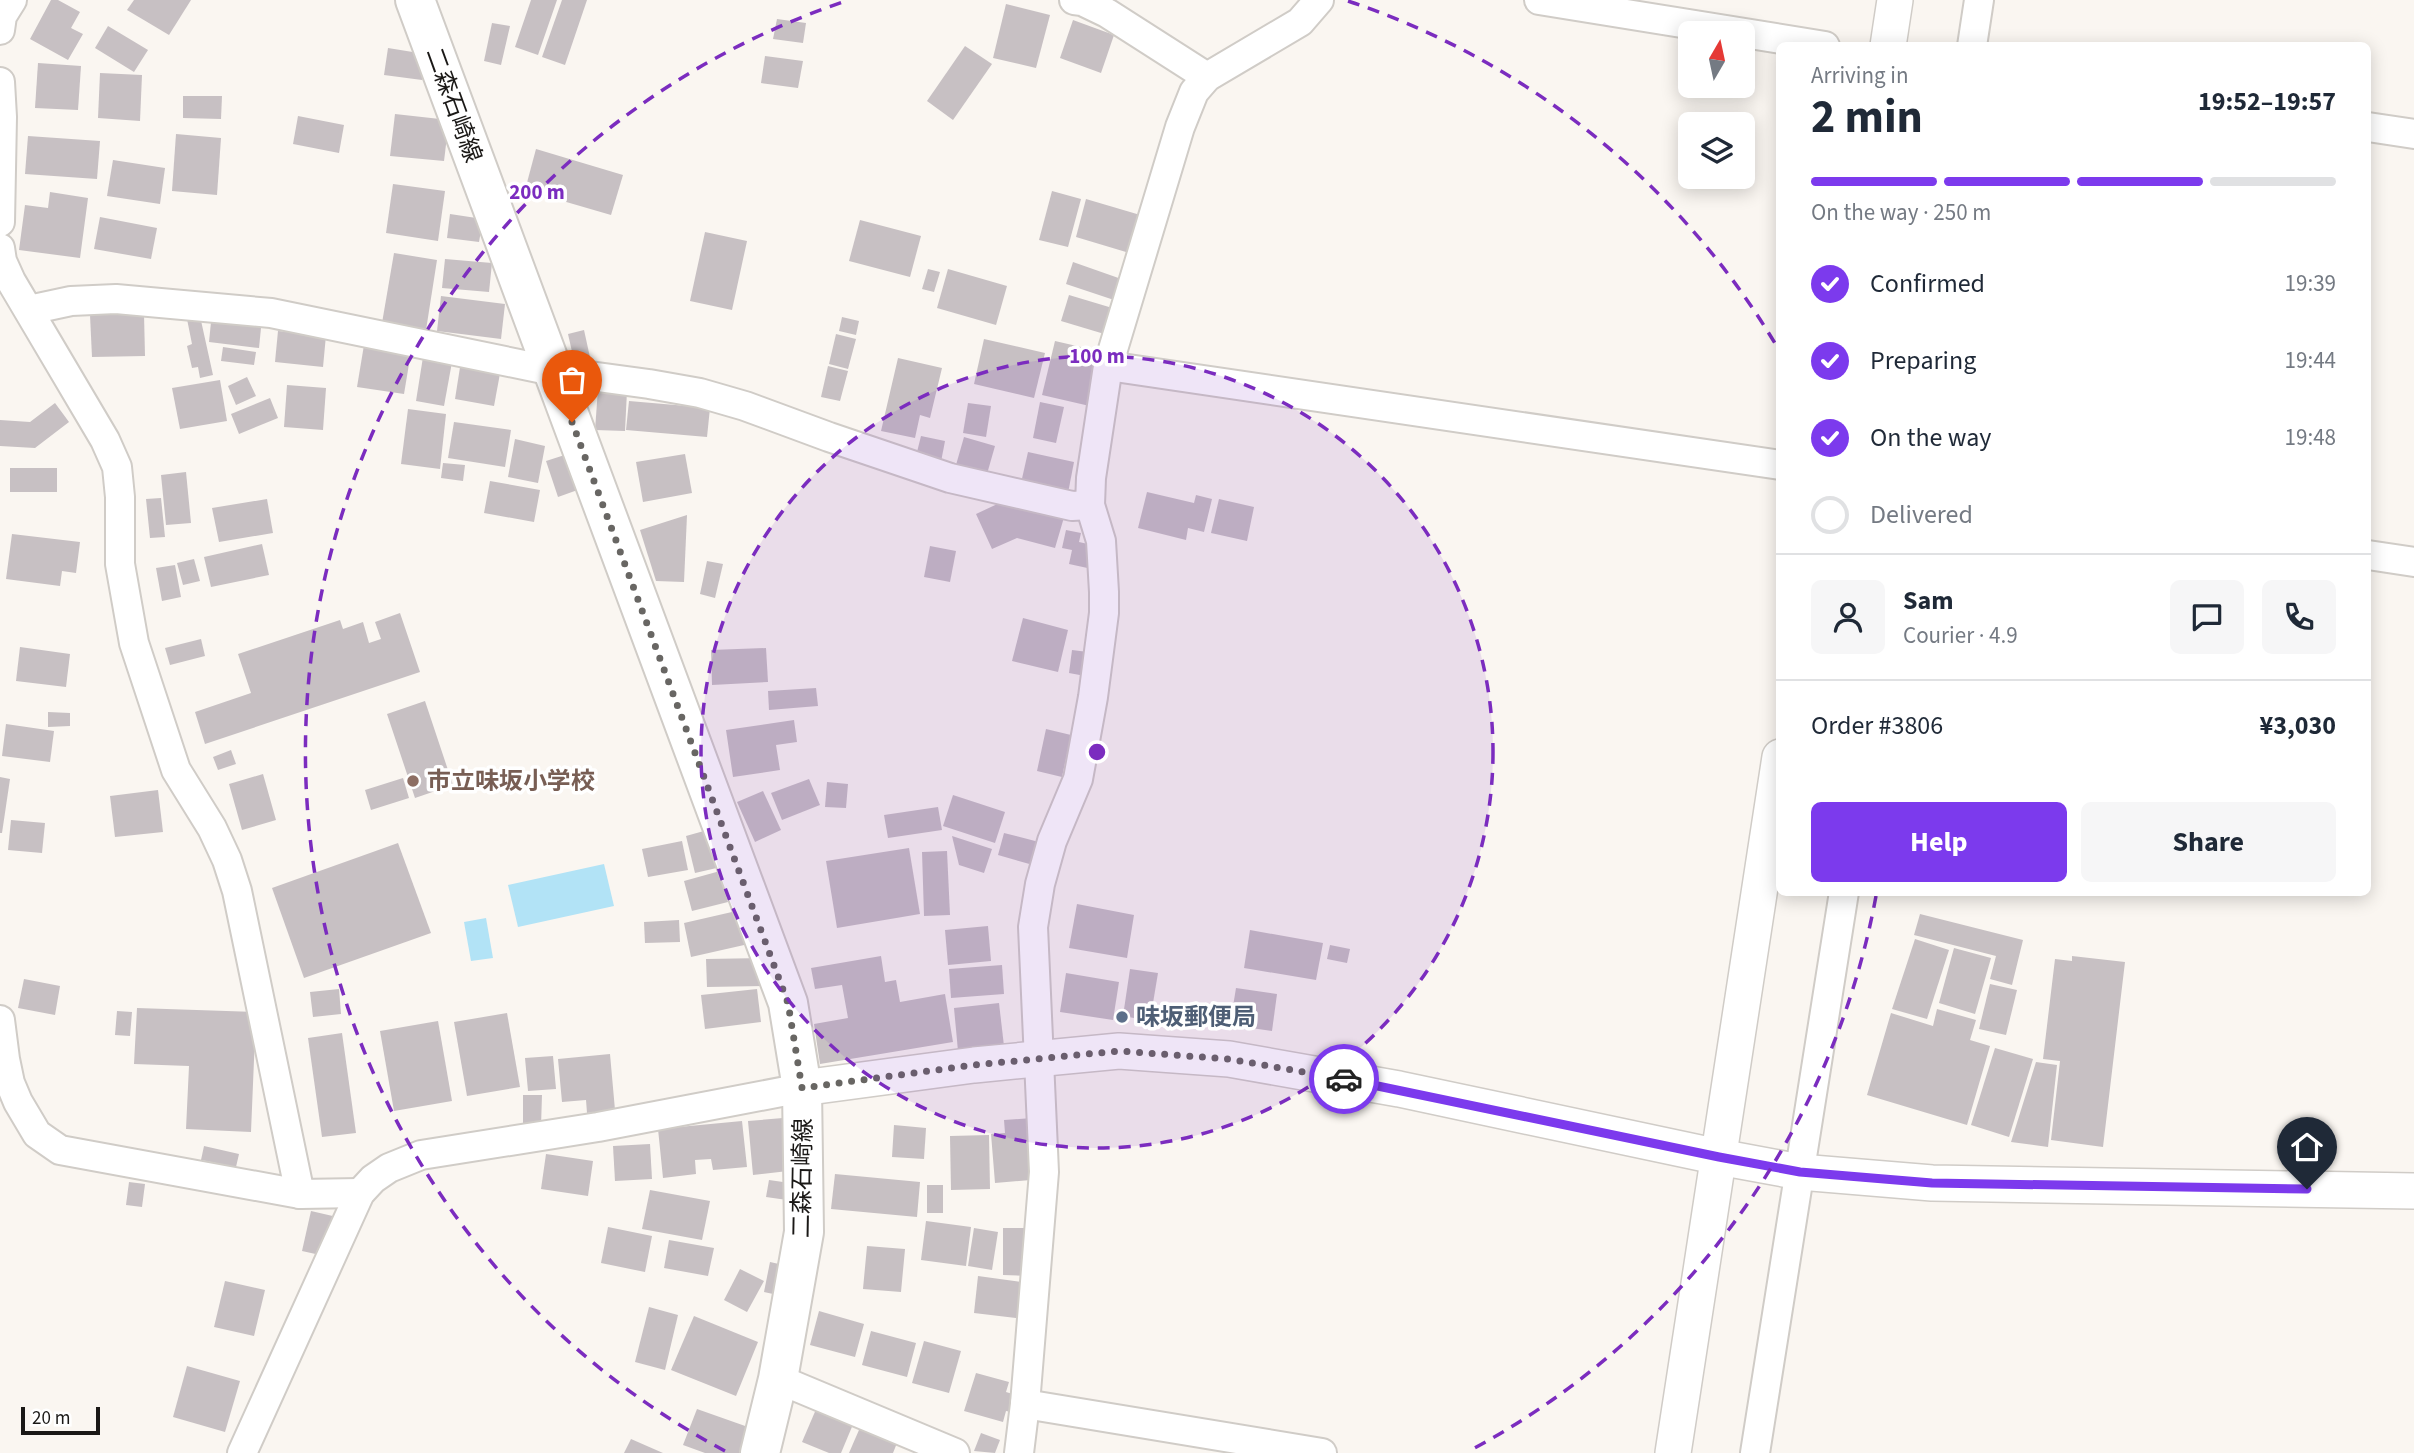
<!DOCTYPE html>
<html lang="en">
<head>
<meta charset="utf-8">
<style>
	body { margin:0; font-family:"Source Sans 3","Noto Sans JP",sans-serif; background:#f6f6f7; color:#1f2937; height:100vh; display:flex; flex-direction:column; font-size:26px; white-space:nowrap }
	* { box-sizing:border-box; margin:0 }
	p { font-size:23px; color:#747a83 }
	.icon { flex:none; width:38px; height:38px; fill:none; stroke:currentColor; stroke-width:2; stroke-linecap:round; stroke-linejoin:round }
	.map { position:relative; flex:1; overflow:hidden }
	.side { position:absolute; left:1776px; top:42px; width:595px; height:854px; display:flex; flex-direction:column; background:#fff; border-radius:10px; box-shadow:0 4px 18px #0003 }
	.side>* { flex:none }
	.needle { width:46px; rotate:9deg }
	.tools { position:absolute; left:1678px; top:21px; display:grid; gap:14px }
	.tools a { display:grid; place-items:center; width:77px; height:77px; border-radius:10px; background:#fff; box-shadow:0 4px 18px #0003; font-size:35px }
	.scale { position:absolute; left:21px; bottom:18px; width:79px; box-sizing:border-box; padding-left:7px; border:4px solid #1a1816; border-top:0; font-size:19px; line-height:24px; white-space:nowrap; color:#1a1816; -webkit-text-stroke:5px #fff; paint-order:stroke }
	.pin { position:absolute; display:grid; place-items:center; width:60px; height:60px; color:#fff; margin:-72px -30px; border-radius:50% 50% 50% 0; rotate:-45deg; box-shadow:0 0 7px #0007 }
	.pin .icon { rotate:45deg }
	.courier { position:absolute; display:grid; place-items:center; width:70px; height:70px; margin:-35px; border:5px solid #7c3aed; border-radius:50%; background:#fff; color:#222; box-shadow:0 2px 9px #0007 }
	.headline em { font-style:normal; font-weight:700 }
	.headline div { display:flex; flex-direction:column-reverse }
	.headline { display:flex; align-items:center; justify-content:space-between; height:119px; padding:0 35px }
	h1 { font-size:46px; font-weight:700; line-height:52px }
	.bar { display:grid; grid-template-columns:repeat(4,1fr); gap:10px 7px; align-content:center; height:84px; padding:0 35px }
	.bar i { height:9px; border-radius:5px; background:#e0e1e3 }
	.bar .current { background:#7c3aed }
	.bar p { grid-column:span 4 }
	.line { display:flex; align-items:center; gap:18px; padding:0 35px; border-top:2px solid #e0e1e3 }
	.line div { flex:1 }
	.round { display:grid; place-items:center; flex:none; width:74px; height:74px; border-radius:10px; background:#f6f6f7 }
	ol { padding:0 35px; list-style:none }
	li { display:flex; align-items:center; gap:21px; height:77px }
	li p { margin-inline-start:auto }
	li .icon { padding:7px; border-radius:50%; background:#7c3aed; color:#fff; stroke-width:4 }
	li:last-child { color:#747a83 }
	li i { width:38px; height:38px; border:4px solid #e0e1e3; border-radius:50% }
	.action { display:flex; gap:14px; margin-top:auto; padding:14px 35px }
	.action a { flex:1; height:80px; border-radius:10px; background:#7c3aed; color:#fff; font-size:28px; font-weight:700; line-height:80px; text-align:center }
	.action a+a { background:#f6f6f7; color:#1f2937 }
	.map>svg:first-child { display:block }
</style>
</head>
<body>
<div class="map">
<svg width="2414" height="1453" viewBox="0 0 2414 1453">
	<rect width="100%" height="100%" fill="#faf6f1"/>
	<!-- water -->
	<g fill="#b2e3f6">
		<path d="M604,864L614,906L518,927L508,885Z"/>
		<path d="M486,918L493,958L471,961L464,922Z"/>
	</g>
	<!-- building -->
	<g fill="#c7c0c3">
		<path d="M51,0H58L80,12L71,28L83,34L68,60L30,39Z"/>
		<path d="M134,0H191L169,35L127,10Z"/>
		<path d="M531,0H557L538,55L515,47Z"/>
		<path d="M562,0H587L565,65L542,57Z"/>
		<path d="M1006,4L1050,15L1036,68L993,58Z"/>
		<path d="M777,19L806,23L803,43L773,39Z"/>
		<path d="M1073,20L1114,35L1101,73L1060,58Z"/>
		<path d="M492,23L510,26L501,65L484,61Z"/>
		<path d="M108,26L148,50L134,72L95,48Z"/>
		<path d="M965,46L992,64L953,120L927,101Z"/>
		<path d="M388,48L425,54L422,80L384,75Z"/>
		<path d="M765,56L803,61L798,88L761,83Z"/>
		<path d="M38,63L81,66L78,110L35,108Z"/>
		<path d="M100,73L142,75L140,121L98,118Z"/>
		<path d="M183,96H222L221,119L183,118Z"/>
		<path d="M395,114L449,120L444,161L390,156Z"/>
		<path d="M298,116L344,125L339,153L293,144Z"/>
		<path d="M176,134L221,138L217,195L172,191Z"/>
		<path d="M28,136L100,141L97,179L25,174Z"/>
		<path d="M536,149L623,175L611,215L525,190Z"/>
		<path d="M113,160L165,168L160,204L107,196Z"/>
		<path d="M393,184L445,191L438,241L386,233Z"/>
		<path d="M1052,191L1081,199L1068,247L1039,240Z"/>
		<path d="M50,192L88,198L80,258L19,250L25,205L48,208Z"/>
		<path d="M1086,199L1147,217L1136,255L1076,237Z"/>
		<path d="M450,214L483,219L479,242L447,238Z"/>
		<path d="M100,217L157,228L151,259L94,249Z"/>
		<path d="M860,220L921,236L910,277L849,261Z"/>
		<path d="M705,232L747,241L732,310L690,301Z"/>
		<path d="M394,253L437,260L426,330L382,323Z"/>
		<path d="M445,259L492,263L489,292L442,288Z"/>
		<path d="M1073,262L1127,281L1120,302L1066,284Z"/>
		<path d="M928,269L940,272L934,292L922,289Z"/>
		<path d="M948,269L1007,286L996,325L937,308Z"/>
		<path d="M1069,295L1119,310L1111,336L1061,321Z"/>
		<path d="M441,296L505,304L501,339L437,331Z"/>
		<path d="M212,312L262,318L259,348L209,342Z"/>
		<path d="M144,314L145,356L92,357L90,315Z"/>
		<path d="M200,316L213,375L200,378L198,367L192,368L187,346L192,344L187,319Z"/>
		<path d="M842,317L859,321L856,335L839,331Z"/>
		<path d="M584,330L591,362L575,365L568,334Z"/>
		<path d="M278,331L326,335L323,367L275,362Z"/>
		<path d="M836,334L856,339L848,369L829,364Z"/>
		<path d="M984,339L1045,353L1034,398L974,384Z"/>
		<path d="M1055,341L1107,353L1094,407L1042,395Z"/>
		<path d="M364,345L411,352L404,394L357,387Z"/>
		<path d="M223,347L256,352L254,365L221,361Z"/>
		<path d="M423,357L452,362L444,406L416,401Z"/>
		<path d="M898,358L942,368L930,418L920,415L915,438L881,431Z"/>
		<path d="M461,361L501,368L494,406L455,399Z"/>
		<path d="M828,366L848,371L840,401L821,397Z"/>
		<path d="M247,377L256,396L236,405L228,386Z"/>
		<path d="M220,380L227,421L180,429L172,388Z"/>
		<path d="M287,385L326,388L323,430L284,427Z"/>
		<path d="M598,389L627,391L625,431L595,430Z"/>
		<path d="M270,398L278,418L239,434L231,414Z"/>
		<path d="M629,401L710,408L707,437L626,430Z"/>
		<path d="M1040,402L1064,407L1056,443L1033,438Z"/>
		<path d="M55,403L69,422L35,448L0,446V420L30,422Z"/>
		<path d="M968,403L991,406L986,437L963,433Z"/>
		<path d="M408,409L446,414L440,469L401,464Z"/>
		<path d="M454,422L511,430L505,467L448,458Z"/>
		<path d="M921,436L945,441L941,462L916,456Z"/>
		<path d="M964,437L995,446L987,474L956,465Z"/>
		<path d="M515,439L545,446L538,483L508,477Z"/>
		<path d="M574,452L586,487L558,497L546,461Z"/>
		<path d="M1028,452L1074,462L1068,493L1021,483Z"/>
		<path d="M685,454L692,493L643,502L636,462Z"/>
		<path d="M443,463L465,465L463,481L441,478Z"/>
		<rect x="10" y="468" width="47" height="24"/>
		<path d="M186,472L191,523L166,525L161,475Z"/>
		<path d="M490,481L540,490L534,522L484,513Z"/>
		<path d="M1147,492L1194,503L1196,495L1212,499L1204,532L1188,528L1186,540L1138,528Z"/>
		<path d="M161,498L165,537L150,538L146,499Z"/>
		<path d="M267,499L273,533L219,542L212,508Z"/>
		<path d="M1008,499L1065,514L1055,548L1017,538L992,549L976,514Z"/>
		<path d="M1219,499L1254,507L1247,541L1211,533Z"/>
		<path d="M687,515L684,582L656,581L640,530Z"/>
		<path d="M1066,530L1081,533L1079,542L1097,546L1092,569L1069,564L1072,550L1062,548Z"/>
		<path d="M12,534L80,542L76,573L62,571L60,586L6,579Z"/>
		<path d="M262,544L269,575L211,587L204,557Z"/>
		<path d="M930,546L956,551L950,582L924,577Z"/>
		<path d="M194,559L200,581L183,585L177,563Z"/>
		<path d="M707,561L723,564L715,598L700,594Z"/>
		<path d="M175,565L181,597L162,601L156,568Z"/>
		<path d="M400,613L420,672L205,744L195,712L251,693L238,654L340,620L343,629L363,622L369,643L381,639L375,622Z"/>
		<path d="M1023,618L1068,630L1058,672L1012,661Z"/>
		<path d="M201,639L205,656L170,665L165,648Z"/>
		<path d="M20,647L70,654L66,687L16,681Z"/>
		<path d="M766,648L768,682L712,685L711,650Z"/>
		<path d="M1072,650L1088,652L1085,676L1069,673Z"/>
		<path d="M816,688L818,706L769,710L768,691Z"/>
		<path d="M425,701L453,785L415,798L387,714Z"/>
		<path d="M48,712L70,713V726L48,727Z"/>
		<path d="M794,720L797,742L776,745L780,770L733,777L726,730Z"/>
		<path d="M6,724L54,731L50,762L2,756Z"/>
		<path d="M1046,729L1071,735L1062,777L1037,771Z"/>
		<path d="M231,750L236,764L218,770L213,757Z"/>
		<path d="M263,774L276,820L242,830L229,784Z"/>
		<path d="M0,777L10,779L2,833H0Z"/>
		<path d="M403,778L409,798L371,810L365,790Z"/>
		<path d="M809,779L820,805L782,820L771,793Z"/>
		<path d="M827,782L848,784L846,808L825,807Z"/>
		<path d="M158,790L163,832L115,837L110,796Z"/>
		<path d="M763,791L781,830L755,842L737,802Z"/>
		<path d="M953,795L1005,812L995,843L943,826Z"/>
		<path d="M938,807L942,830L888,838L884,815Z"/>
		<path d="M11,820L45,823L42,853L8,850Z"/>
		<path d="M711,829L721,867L695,873L686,836Z"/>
		<path d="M1004,833L1039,842L1033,865L998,855Z"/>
		<path d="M952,836L992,849L984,873L959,865Z"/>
		<path d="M682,841L688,870L648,877L642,849Z"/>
		<path d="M398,843L431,933L304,978L272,888Z"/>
		<path d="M909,848L920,914L837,928L826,861Z"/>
		<path d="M947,851L950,915L924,916L922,852Z"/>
		<path d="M720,871L728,902L692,911L684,881Z"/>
		<path d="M1077,904L1134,915L1127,958L1069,948Z"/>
		<path d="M745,909L753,943L691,957L684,923Z"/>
		<path d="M1920,914L2023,940L2012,985L1990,979L1996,956L1914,935Z"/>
		<path d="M679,920L680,942L645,943L644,922Z"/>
		<path d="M988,926L991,961L948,965L945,930Z"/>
		<path d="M1250,930L1323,943L1316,980L1244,968Z"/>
		<path d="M1915,939L1949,950L1927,1019L1892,1009Z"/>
		<path d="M1330,945L1350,949L1347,963L1327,959Z"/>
		<path d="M1954,948L1991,958L1975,1014L1939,1003Z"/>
		<path d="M881,956L885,982L896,980L900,1002L945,994L953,1042L820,1064L814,1024L848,1018L842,985L815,989L811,968Z"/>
		<path d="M2072,956L2125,962L2103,1147L2051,1140L2060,1061L2043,1059L2055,959L2072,961Z"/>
		<path d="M764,958V986L707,987L706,959Z"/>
		<path d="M1002,965L1004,994L951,998L949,969Z"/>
		<path d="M1130,969L1158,973L1150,1021L1123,1016Z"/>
		<path d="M1066,973L1119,982L1113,1020L1060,1012Z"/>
		<path d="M24,979L60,986L55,1015L18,1008Z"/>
		<path d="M1990,984L2017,990L2006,1035L1979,1029Z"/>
		<path d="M1236,988L1277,994L1272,1031L1230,1025Z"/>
		<path d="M339,989L341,1014L313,1017L310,992Z"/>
		<path d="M757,989L761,1022L705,1029L701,995Z"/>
		<path d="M999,1003L1004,1046L958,1051L954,1008Z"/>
		<path d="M137,1008L256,1012L251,1132L186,1129L189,1066L134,1064Z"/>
		<path d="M1937,1009L1976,1020L1970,1040L1990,1046L1967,1125L1867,1095L1891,1013L1933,1026Z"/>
		<path d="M117,1011L132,1012L130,1036L115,1035Z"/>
		<path d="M507,1013L520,1087L467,1096L454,1022Z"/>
		<path d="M438,1021L452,1101L394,1111L380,1031Z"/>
		<path d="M342,1033L356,1133L322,1137L308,1038Z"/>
		<path d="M1995,1048L2033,1059L2009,1137L1971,1125Z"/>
		<path d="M610,1054L615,1110L587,1113L586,1100L562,1102L558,1059Z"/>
		<path d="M553,1056L556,1089L528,1091L525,1058Z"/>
		<path d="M2036,1062L2057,1065L2048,1147L2011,1142Z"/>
		<path d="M523,1095H542L541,1126H523Z"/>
		<path d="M783,1118L788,1171L753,1175L748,1121Z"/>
		<path d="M1032,1118L1031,1180L995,1183L991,1134L1005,1133L1004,1120Z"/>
		<path d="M742,1121L747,1167L713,1170L711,1159L695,1160L696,1174L663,1178L658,1129Z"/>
		<path d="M894,1125L926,1128L924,1159L892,1157Z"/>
		<path d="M989,1135L990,1189L951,1190L950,1136Z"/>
		<path d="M650,1144L652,1179L615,1181L613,1146Z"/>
		<path d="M204,1146L239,1154L236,1167L201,1160Z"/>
		<path d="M546,1154L593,1161L588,1196L541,1189Z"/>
		<path d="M835,1174L920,1182L917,1217L831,1209Z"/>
		<path d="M769,1180L790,1183L787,1200L766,1197Z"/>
		<path d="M129,1182L145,1184L142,1207L126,1205Z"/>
		<rect x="927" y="1185" width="16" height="28"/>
		<path d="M650,1190L710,1201L702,1240L642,1229Z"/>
		<path d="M311,1211L337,1217L329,1257L302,1251Z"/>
		<path d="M926,1221L971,1227L966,1266L921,1260Z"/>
		<path d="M608,1227L652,1236L645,1272L601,1263Z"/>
		<path d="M974,1228L998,1232L992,1270L968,1266Z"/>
		<path d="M1003,1228H1032V1276L1003,1275Z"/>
		<path d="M669,1240L714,1248L708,1276L664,1268Z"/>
		<path d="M867,1246L905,1249L901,1292L863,1289Z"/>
		<path d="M770,1262L788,1266L782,1296L764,1292Z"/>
		<path d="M740,1269L764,1281L747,1312L724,1300Z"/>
		<path d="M978,1276L1029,1283L1024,1319L974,1313Z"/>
		<path d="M225,1281L265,1290L254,1336L214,1327Z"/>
		<path d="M649,1307L678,1315L665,1370L635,1362Z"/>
		<path d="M819,1311L864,1324L855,1357L810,1345Z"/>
		<path d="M694,1316L758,1342L736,1396L671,1370Z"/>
		<path d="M871,1331L916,1343L907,1377L862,1365Z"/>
		<path d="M924,1341L961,1351L949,1393L912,1383Z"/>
		<path d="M187,1366L240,1381L225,1432L173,1417Z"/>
		<path d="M976,1373L1009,1382L1006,1392L1016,1395L1011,1412L1006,1411L1003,1422L964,1411Z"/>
		<path d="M817,1407L854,1422L841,1453H829L802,1442Z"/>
		<path d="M697,1409L748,1427L739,1453H705L683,1445Z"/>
		<path d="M862,1423L899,1438L893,1453H849Z"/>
		<path d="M981,1433L1000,1440L995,1453L974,1451Z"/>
		<path d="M631,1439L663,1453H624Z"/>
	</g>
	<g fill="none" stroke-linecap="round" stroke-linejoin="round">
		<defs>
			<g id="minor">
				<path d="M1074,0L1082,1L1107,13L1207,77"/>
				<path d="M1539,0L1825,46"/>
				<path d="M0,30L2,16L12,0"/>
				<path d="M1972,46L1979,0"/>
				<path d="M0,82L2,117L0,222"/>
				<path d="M2368,127L2414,134"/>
				<path d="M0,248L2,261L11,281L105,440L117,467L120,497V564L134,643L176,770L212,828L227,860L237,891L300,1194"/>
				<path d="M29,310L71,301L116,299L271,313L553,371L649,384L700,393L745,406L829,437L950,478L1072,506L1090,505"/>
				<path d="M1108,366L1780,465"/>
				<path d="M2368,555L2414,562"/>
				<path d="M0,1020L5,1059L10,1083L18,1102L37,1134L60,1150L300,1194L360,1193"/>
				<path d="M778,1379L955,1453"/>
				<path d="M1025,1404L1322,1453"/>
				<path d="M242,1453L360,1193L373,1179L389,1168L421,1155L598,1127L802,1088"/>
				<path d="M1019,1453L1025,1404L1044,1172L1033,927L1040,884L1052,841L1078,779L1093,697L1104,613V592L1101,541L1090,505L1091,478L1108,366L1180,127L1194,92L1207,77L1300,22L1319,0"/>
				<path d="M1755,1453L1844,892"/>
			</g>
			<g id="tertiary">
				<path d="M1888,46L1895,0"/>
				<path d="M802,1088L974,1065L1119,1051L1229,1059L1399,1089L1719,1157L1800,1172L1932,1183L2414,1191"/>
				<path d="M1673,1453L1780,757"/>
			</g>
			<path id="secondary" d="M415,0L788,1003L802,1088L804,1232L778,1379L760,1453"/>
		</defs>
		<!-- minor casing -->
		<use href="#minor" stroke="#d0ccc7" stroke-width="32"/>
		<!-- tertiary casing -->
		<use href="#tertiary" stroke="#d0ccc7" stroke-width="38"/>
		<!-- secondary casing -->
		<use href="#secondary" stroke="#d0ccc7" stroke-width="42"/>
		<!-- minor -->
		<use href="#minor" stroke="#fff" stroke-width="28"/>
		<!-- tertiary -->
		<use href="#tertiary" stroke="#fff" stroke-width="35"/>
		<!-- secondary -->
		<use href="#secondary" stroke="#fff" stroke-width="38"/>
	</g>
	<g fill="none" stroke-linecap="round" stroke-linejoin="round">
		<!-- done -->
		<path stroke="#686663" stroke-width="7" stroke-dasharray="0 12.6" d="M572,422L788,1003L802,1088L974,1065L1119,1051L1229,1059L1344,1079"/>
		<!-- route -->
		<path stroke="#7c3aed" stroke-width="9" d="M1344,1079L1719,1157L1800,1172L1932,1183L2307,1189"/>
	</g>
	<!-- distance rings -->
	<circle cx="1097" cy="752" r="396" fill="#7b2cbf" fill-opacity=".12"/>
	<g fill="none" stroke="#7b2cbf" stroke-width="3.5" stroke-dasharray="12 9">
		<circle cx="1097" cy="752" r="396"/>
		<path d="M1876 896A792 792 0 0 1 1469 1451M725 1451A792 792 0 0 1 846 1M1348 1A792 792 0 0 1 1779 350"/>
	</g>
	<!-- markers -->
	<circle fill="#8d6e63" stroke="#fff" stroke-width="2.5" cx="413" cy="781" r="7"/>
	<circle fill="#5c6f8a" stroke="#fff" stroke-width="2.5" cx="1122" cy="1017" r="7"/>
	<g text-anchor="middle" stroke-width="7" stroke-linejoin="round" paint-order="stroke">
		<!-- street labels -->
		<g font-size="24" fill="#1a1816" stroke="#fff">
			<text transform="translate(454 105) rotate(70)" y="8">二森石崎線</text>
			<text transform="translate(802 1178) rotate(-89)" y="8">二森石崎線</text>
		</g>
		<!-- education labels -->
		<g font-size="24" font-weight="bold" fill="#785e54" stroke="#fff" text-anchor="start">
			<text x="427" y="789">市立味坂小学校</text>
		</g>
		<!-- service labels -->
		<g font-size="24" font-weight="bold" fill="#4e5e75" stroke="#fff" text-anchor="start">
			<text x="1136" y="1025">味坂郵便局</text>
		</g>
	</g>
	<circle cx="1097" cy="752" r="10" fill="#7b2cbf" stroke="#fff" stroke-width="3.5"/>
	<g font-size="21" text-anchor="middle" font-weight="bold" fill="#7b2cbf" stroke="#fff" stroke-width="7" stroke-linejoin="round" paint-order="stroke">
		<text x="537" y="199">200 m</text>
		<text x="1097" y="363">100 m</text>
	</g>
</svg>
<div class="tools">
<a><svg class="needle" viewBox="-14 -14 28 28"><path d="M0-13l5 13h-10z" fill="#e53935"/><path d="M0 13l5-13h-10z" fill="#747a83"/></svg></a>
<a><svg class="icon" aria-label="layers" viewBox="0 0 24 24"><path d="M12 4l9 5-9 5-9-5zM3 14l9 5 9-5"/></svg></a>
</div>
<div class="scale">20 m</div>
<div class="pin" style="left:572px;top:422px;background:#ea580c"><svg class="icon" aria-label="bag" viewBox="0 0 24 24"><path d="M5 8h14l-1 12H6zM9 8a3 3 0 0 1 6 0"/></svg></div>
<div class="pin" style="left:2307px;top:1189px;background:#1f2937"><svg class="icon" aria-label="home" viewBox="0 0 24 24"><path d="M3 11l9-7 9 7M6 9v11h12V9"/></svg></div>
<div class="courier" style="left:1344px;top:1079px"><svg class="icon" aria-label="car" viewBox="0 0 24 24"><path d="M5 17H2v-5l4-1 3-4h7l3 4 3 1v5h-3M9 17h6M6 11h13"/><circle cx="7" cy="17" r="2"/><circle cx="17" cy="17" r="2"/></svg></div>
<section class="side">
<div class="headline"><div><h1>2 min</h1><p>Arriving in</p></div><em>19:52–19:57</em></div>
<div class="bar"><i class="current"></i><i class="current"></i><i class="current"></i><i></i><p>On the way · 250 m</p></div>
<ol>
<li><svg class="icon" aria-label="check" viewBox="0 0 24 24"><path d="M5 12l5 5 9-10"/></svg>Confirmed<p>19:39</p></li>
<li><svg class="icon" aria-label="check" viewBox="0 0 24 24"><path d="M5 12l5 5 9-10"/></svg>Preparing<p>19:44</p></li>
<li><svg class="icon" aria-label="check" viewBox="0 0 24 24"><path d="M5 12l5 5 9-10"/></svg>On the way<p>19:48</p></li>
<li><i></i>Delivered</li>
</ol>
<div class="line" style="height:126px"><a class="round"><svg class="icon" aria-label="person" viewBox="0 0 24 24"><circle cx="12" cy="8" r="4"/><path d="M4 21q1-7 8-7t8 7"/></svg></a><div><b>Sam</b><p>Courier · 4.9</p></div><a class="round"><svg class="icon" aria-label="chat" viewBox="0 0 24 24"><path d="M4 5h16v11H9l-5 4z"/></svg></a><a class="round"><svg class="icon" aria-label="phone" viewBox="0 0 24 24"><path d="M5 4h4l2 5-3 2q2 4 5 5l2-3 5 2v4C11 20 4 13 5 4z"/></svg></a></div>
<div class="line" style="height:91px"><div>Order #3806</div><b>¥3,030</b></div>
<div class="action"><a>Help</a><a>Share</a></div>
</section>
</div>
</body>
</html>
